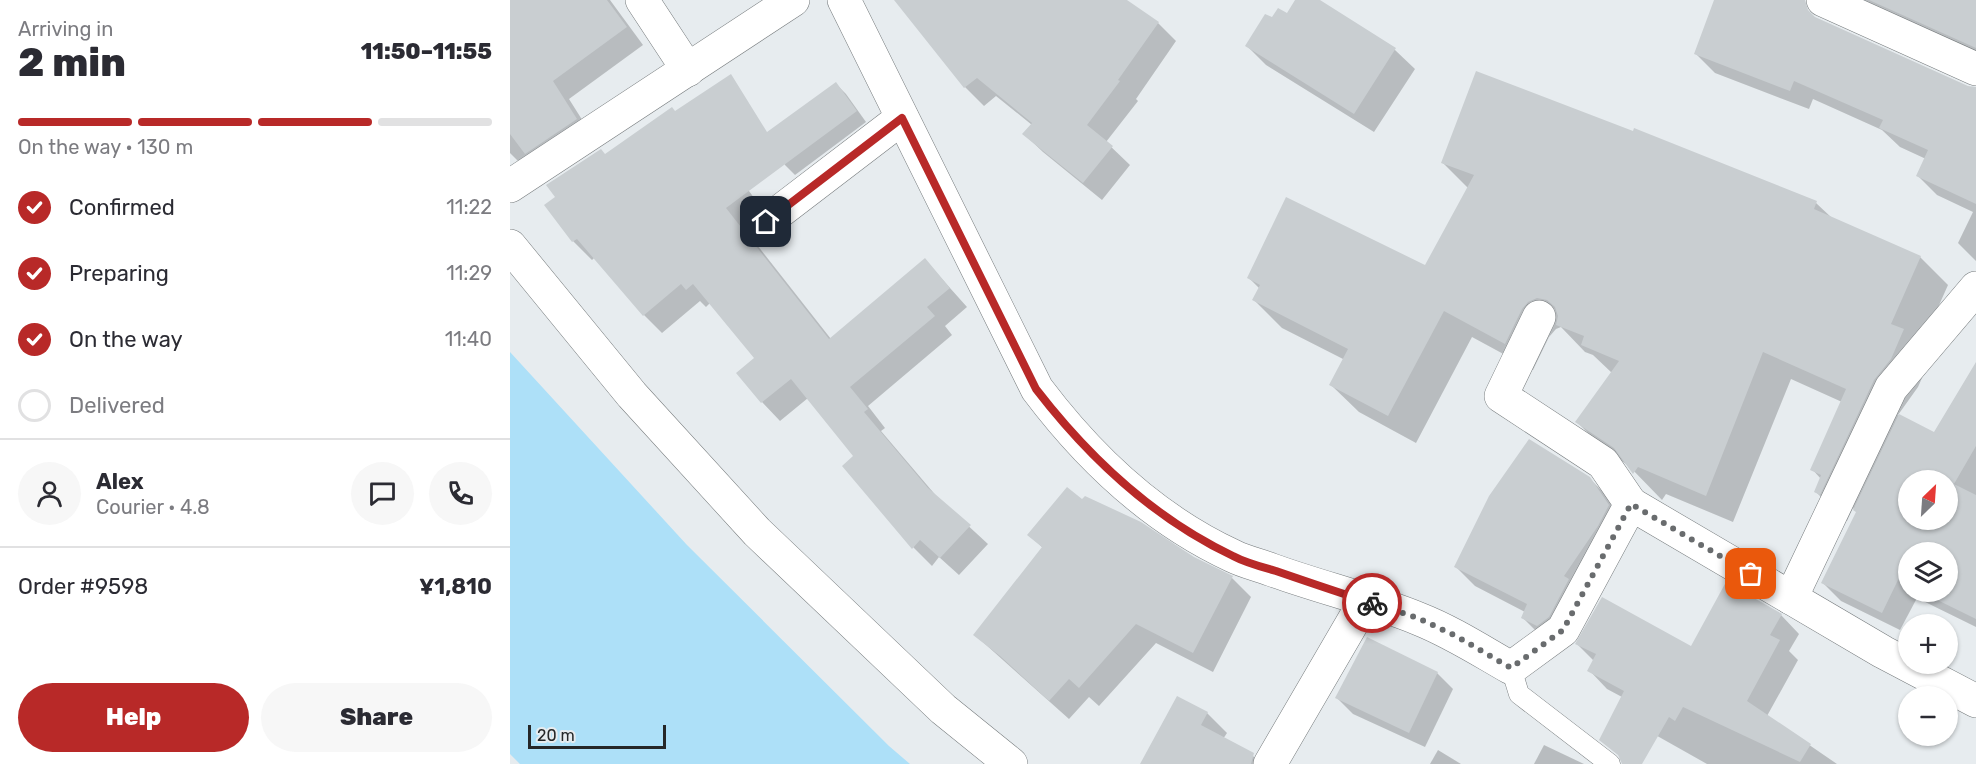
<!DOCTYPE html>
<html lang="en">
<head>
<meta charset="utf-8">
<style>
	body { margin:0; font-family:Rubik,sans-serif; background:#f7f7f7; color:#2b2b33; height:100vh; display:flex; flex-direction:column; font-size:22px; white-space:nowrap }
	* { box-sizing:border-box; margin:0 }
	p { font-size:20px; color:#7c7c81 }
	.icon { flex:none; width:33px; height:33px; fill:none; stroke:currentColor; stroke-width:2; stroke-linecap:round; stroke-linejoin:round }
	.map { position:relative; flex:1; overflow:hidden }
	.sheet { display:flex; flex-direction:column; background:#fff; width:510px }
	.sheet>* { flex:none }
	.needle { width:39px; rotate:25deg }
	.tools { position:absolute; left:1388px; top:470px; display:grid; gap:12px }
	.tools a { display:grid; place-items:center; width:60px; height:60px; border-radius:50%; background:#fff; box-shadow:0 2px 4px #0004; font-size:30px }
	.scale { position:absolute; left:18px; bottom:15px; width:138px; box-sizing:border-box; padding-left:6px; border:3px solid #252728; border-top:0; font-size:16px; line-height:21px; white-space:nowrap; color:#252728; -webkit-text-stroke:4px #e7ecef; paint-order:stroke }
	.pin { position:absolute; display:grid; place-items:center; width:51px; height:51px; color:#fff; margin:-26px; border-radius:12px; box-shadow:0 3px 9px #0006 }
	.courier { position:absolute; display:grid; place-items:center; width:60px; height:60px; margin:-30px; border:4px solid #b82928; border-radius:50%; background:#fff; color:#222; box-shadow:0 2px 8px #0007 }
	.head em { font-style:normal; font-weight:800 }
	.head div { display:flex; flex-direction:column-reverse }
	.head { display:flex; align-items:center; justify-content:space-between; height:102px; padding:0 18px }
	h1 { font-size:39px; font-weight:800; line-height:45px }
	.bar { display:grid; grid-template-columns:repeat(4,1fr); gap:9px 6px; align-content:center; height:72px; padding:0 18px }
	.bar i { height:8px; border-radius:4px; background:#e1e1e2 }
	.bar .current { background:#b82928 }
	.bar p { grid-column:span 4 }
	.line { display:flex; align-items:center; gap:15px; padding:0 18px; border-top:2px solid #e1e1e2 }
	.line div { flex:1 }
	.round { display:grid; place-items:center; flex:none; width:63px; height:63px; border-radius:32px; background:#f7f7f7 }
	ol { padding:0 18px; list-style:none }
	li { display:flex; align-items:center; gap:18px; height:66px }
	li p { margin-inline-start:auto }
	li .icon { padding:6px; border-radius:50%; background:#b82928; color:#fff; stroke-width:4 }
	li:last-child { color:#7c7c81 }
	li i { width:33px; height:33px; border:3px solid #e1e1e2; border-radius:50% }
	.cta { display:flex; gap:12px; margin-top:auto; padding:12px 18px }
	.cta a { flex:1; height:69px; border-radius:36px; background:#b82928; color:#fff; font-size:24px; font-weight:800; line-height:69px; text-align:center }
	.cta a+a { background:#f7f7f7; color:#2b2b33 }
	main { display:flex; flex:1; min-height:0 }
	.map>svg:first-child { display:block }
</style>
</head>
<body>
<main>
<section class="sheet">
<div class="head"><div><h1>2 min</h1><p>Arriving in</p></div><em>11:50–11:55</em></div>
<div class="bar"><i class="current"></i><i class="current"></i><i class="current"></i><i></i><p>On the way · 130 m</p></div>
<ol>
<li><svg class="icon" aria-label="check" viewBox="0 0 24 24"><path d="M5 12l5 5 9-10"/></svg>Confirmed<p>11:22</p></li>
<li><svg class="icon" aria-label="check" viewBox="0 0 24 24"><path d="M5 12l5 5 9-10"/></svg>Preparing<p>11:29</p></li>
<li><svg class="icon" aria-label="check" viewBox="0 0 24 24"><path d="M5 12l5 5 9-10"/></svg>On the way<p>11:40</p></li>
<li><i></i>Delivered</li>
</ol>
<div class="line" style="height:108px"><a class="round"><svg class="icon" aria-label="person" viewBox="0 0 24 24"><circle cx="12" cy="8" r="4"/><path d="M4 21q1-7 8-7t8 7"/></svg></a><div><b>Alex</b><p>Courier · 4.8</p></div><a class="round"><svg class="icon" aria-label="chat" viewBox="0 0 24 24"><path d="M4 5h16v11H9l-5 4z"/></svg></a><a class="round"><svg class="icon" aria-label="phone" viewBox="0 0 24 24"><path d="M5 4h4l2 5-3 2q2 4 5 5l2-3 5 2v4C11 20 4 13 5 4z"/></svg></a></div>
<div class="line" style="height:78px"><div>Order #9598</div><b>¥1,810</b></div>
<div class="cta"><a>Help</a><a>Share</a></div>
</section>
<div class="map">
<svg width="1466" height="764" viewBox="0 0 1466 764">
	<rect width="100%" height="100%" fill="#e7ecef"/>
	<!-- green -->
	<path fill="#ade0f8" d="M0,352L177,545L379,746L400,764H10L0,754Z"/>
	<!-- shadow -->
	<g fill="#0003" fill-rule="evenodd">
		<path d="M0,0H100L133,45L59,99L83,137L8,161L0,153Z"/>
		<path d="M408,0H615L648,23L666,41L626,99L628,101L596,142L620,165L592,200L533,152L514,134L522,125L486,96L474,106L455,87L393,9Z"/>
		<path d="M786,0H807L885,50L905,69L864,132L756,65L737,46L762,20L777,15Z"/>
		<path d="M1206,0H1252L1466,93V261L1448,243L1463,212L1427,195L1408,176L1416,159L1390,147L1372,130L1303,99L1299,109L1205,73L1185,53Z"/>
		<path d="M1330,0H1466V60Z"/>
		<path d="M326,84L336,94L356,122L285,175L275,165L257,134Z"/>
		<path d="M165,112L192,125L254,212L233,227L321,339L415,260L457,307L435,326L442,335L358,406L375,428L371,431L428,498L478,544L449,575L429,557L422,566L404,548L334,466L345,457L298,398L270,421L252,402L228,373L246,359L200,303L196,307L190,301L152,333L134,315L85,257L82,260L63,241L36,206L96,156Z"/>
		<path d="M932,162L1306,203L1322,218L1410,257L1438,285L1410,348L1421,358L1408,387L1388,415L1424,434L1466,393V627L1407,598L1390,630L1331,601L1313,583L1347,512L1343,508L1337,521L1333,519L1305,491L1311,479L1302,469L1332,402L1281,379L1223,522L1156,494L1152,500L1119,466L1094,449L1067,422L1102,373L1083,355L1075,352L1051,327L1046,329L1039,337L1023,370L962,337L906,443L849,412L821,385L835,360L772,328L744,300L750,289L739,278L916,267L958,188ZM1398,480H1437V519H1398ZM1398,552H1437V591H1398Z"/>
		<path d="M1079,478L1099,498L1118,525L1032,637L1013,618L1015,612L965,586L946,567Z"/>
		<path d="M572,501L722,578L741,597L703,672L646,643L589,706L579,697L559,719L465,635L533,548L519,535Z"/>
		<path d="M1271,615L1289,634L1279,651L1288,660L1257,716L1327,764H1197L1126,724L1112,697L1097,689L1079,670L1084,661L1067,644L1182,648Z"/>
		<path d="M927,673L943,689L915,747L843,714L827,698Z"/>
		<path d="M668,698L697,713L717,733L713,739L740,753L751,764H633Z"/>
		<path d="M1034,745L1074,764H1024Z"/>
		<path d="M928,750L951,764H920Z"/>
	</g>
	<!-- building -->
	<g fill="#c9ced1" fill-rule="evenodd">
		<path d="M0,0H97L117,27L43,81L67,119L15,154L0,134Z"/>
		<path d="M384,0H617L649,22L608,80L610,81L577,125L603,146L573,183L512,134L522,123L467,78L454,88Z"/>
		<path d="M785,0H810L886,48L844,114L735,46L755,14L762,17L768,8L777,13Z"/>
		<path d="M1204,0H1295L1298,10L1305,17L1458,86L1466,87V204L1406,176L1418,150L1369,128L1373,120L1284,81L1280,91L1184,54Z"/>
		<path d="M1359,0H1466V48Z"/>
		<path d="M966,71L1123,131L1124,128L1307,201L1304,209L1411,256L1381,324L1394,329L1381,359L1364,380L1310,495L1304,492L1311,475L1300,470L1336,389L1253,352L1196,496L1128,467L1123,474L1104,448L1065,422L1109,361L1071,345L1074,336L1046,325L1048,316L1045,307L1037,300L1027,298L1018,302L1012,309L995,344L934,311L878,416L819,385L838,349L742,300L750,285L737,278L776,197L915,265L964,175L931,163Z"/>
		<path d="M221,74L257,132L326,82L347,111L216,208L319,339L415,258L440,288L417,307L425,316L340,387L358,409L354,412L418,488L461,525L430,558L410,540L402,549L332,466L343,456L281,379L251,403L226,373L244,358L183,284L176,290L171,284L133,316L67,239L62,242L34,205L45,197L36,185L91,149L95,154L162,107L165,111Z"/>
		<path d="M1466,362V446L1444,484L1466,495V619L1409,591H1437V552H1398V585L1388,580L1372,613L1311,583L1346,512L1343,510L1389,414L1424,432ZM1398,480H1437V519H1398Z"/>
		<path d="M1019,439L1080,477L1099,505L1088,526L1054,576L1059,579L1039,617L1027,626L1011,618L1017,604L944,567L979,496Z"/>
		<path d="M557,487L572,499L575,496L631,522L684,557L723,576L683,653L626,624L569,688L559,679L539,701L490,656L463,635L532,547L517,535Z"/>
		<path d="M1216,582L1272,614L1260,635L1270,640L1237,701L1301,744L1290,762L1173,707L1165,721L1159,717L1132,764H1112L1108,755L1089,740L1114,691L1077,671L1086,654L1065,644L1092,597L1181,646Z"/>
		<path d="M857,637L928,672L899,733L825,698Z"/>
		<path d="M667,696L698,712L691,725L744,753L741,764H630Z"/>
	</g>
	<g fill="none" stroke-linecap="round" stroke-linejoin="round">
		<defs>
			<path id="service" d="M1001,668L1009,694L1100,764"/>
			<g id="minor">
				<path d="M132,0L178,70"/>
				<path d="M334,0L527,389C579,458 643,519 723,556C735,562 749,565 762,570C809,587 863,600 909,619C942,632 971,651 1001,668L1053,630L1121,504L1373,652L1466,701"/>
				<path d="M1313,0L1466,69"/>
				<path d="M0,186L283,0"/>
				<path d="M256,222L392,118"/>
				<path d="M1029,317L991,396L1093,463L1121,504"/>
				<path d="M1281,598L1381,388L1466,288"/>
				<path d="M760,764L855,601"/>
			</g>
			<path id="tertiary" d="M0,246L122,395L247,532L433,709L501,764"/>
		</defs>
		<!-- service casing -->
		<use href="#service" stroke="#767b7d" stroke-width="21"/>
		<!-- minor casing -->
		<use href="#minor" stroke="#767b7d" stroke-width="34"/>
		<!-- tertiary casing -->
		<use href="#tertiary" stroke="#767b7d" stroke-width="34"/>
		<!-- service -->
		<use href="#service" stroke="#fff" stroke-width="20"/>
		<!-- minor -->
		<use href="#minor" stroke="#fff" stroke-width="33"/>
		<!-- tertiary -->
		<use href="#tertiary" stroke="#fff" stroke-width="33"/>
	</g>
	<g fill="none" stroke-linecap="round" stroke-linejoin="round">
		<!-- done -->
		<path stroke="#696c6e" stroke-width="6" stroke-dasharray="0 10.8" d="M862,603L908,618L946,636L1001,668L1053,630L1121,504L1241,574"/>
		<!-- route -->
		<path stroke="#b82928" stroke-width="8" d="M256,222L392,118L526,389C580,459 643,518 723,556C736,563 752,567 766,571C798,582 830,593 862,603"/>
	</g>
</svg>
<div class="tools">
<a><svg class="needle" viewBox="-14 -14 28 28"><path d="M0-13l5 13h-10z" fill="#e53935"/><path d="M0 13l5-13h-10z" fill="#7c7c81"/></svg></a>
<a><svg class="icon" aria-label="layers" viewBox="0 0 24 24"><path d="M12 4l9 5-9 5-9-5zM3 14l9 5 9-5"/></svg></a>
<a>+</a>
<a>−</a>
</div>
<div class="scale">20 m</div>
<div class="pin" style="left:1241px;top:574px;background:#ea580c"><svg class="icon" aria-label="bag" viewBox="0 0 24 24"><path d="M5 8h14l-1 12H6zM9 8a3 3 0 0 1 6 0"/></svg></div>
<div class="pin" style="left:256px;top:222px;background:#1f2937"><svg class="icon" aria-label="home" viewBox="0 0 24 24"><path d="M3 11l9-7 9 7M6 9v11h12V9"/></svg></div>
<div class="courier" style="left:862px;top:603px"><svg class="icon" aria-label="bike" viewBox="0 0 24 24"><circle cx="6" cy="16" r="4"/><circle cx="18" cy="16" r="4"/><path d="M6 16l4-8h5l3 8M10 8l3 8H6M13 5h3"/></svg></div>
</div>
</main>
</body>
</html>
